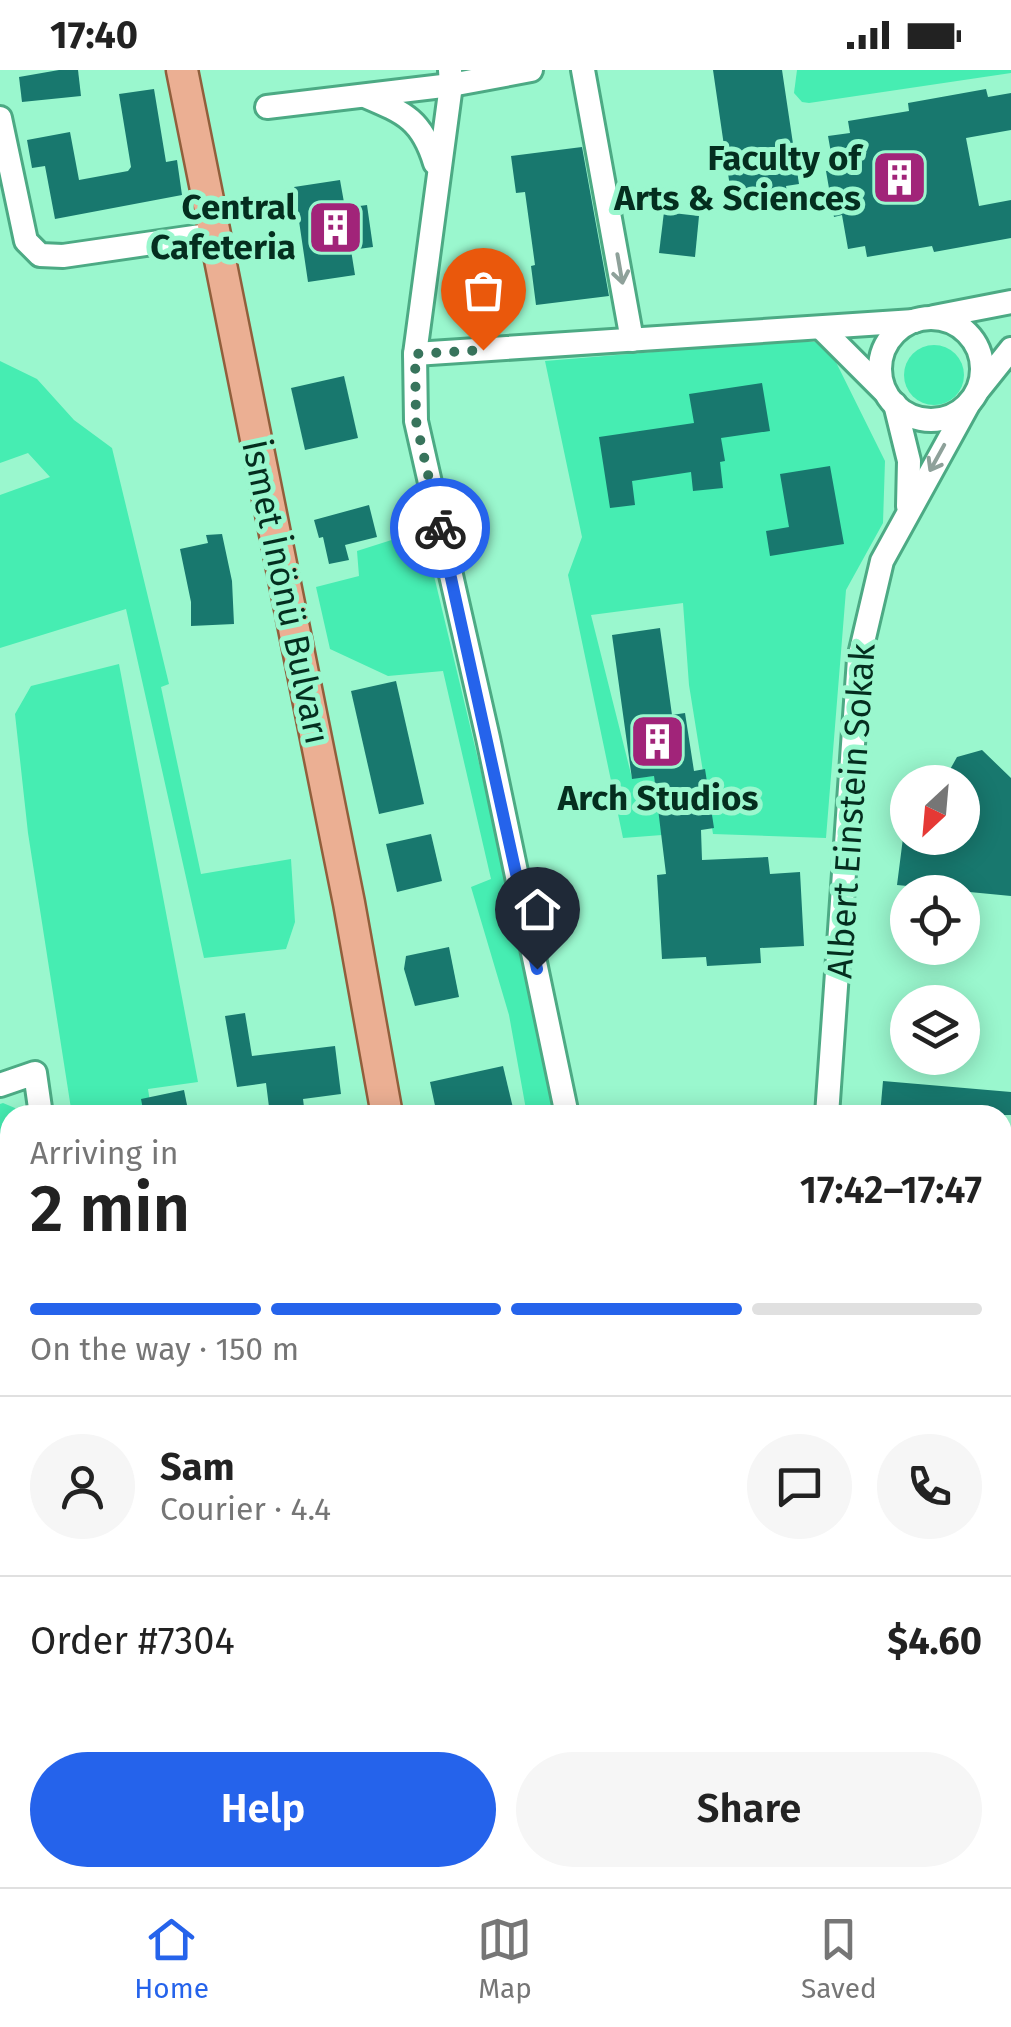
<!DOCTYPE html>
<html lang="en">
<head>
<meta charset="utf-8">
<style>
	body { margin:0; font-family:"Fira Sans",sans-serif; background:#f6f6f6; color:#222; height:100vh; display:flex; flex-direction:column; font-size:38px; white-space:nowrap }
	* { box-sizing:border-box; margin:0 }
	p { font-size:32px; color:#767676 }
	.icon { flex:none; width:55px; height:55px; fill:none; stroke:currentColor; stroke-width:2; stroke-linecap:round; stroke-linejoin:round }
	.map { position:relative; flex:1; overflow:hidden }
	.drawer { position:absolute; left:0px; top:1035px; width:1012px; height:782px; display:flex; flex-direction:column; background:#fff; border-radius:30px 30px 0 0; box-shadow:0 5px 25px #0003 }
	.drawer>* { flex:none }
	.needle { width:65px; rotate:206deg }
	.fabs { position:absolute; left:890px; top:695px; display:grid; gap:20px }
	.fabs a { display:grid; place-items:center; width:90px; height:90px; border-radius:50%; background:#fff; box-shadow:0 5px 25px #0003; font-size:50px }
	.pin { position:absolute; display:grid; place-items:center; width:85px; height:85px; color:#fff; margin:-102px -42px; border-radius:50% 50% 50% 0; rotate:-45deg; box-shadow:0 0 10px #0007 }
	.pin .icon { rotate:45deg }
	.courier { position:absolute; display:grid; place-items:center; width:100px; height:100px; margin:-50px; border:8px solid #2563eb; border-radius:50%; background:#fff; color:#222; box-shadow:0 2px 12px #0007 }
	.head em { font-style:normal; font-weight:600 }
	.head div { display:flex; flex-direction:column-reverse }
	.head { display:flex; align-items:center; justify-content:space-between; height:170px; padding:0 30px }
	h1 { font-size:65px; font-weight:600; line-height:75px }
	.bar { display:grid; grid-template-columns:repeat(4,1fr); gap:15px 10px; align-content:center; height:120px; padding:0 30px }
	.bar i { height:12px; border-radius:8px; background:#e0e0e0 }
	.bar .current { background:#2563eb }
	.bar p { grid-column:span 4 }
	.line { display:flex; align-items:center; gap:25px; padding:0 30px; border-top:2px solid #e0e0e0 }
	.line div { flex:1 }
	.round { display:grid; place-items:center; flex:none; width:105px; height:105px; border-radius:52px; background:#f6f6f6 }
	.cta { display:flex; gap:20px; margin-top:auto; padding:20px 30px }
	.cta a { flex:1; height:115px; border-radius:60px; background:#2563eb; color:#fff; font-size:40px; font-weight:600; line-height:115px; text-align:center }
	.cta a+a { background:#f6f6f6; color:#222 }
	.status { display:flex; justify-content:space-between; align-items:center; height:70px; padding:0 50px; background:#fff; direction:ltr }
	.status svg { height:28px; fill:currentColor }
	.menu { display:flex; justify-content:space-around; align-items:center; height:140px; border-top:2px solid #e0e0e0; background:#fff; font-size:28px; color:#767676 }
	.menu a { display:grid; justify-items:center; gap:5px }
	.menu .current { color:#2563eb }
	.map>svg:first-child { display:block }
</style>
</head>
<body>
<div class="status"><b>17:40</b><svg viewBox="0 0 49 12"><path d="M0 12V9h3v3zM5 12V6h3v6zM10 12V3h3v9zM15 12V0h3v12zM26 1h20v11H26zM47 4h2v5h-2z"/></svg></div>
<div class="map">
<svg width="1011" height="1817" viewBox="0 0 1011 1817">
	<rect width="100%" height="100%" fill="#9af7ce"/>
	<!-- green -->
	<g fill="#46edb2">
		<path d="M797,0H1011V3L809,33L802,32L794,23Z"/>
		<path d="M773,272H826L885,391L883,453L846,520L826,768L713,764L689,615L683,533L591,545L632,708L654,706L662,765L623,768L568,505L582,467L545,291Z"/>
		<circle cx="934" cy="305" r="30"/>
		<path d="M0,291L37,309L74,350L112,378L169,614L161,617L201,804L291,789L295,852L286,879L204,888L126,539L0,578V425L50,407L28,383L0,393Z"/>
		<path d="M423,460L543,960L555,1045H527L509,945L471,817L491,809L443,601L388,606L330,579L316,517L359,506L357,481Z"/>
		<path d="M119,594L198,1012L148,1019L152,1045H72L28,763L15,644L31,616Z"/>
		<path d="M3,1033L15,1038L17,1045H10V1193L0,1196V1034Z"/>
		<path d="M10,1225V1381L0,1384V1229Z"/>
		<path d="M10,1445V1628L0,1632V1449Z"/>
		<path d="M10,1652V1805H0V1657Z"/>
		<path d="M1011,1728V1817H571L570,1808H1002L1003,1735Z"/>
		<path d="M183,1808H341L342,1817H184Z"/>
		<path d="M356,1808H473L478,1817H358Z"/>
	</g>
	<!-- building -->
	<g fill="#18786e">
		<path d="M59,0H78L81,26L22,32L19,7Z"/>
		<path d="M713,0H782L799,114L786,116L789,135L764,139L761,119L731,124Z"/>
		<path d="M154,19L166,92L177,90L182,125L55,149L45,96L32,98L27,70L70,62L79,110L128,101L131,97L119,24Z"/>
		<path d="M986,19L988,27L1011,23V60L966,68L979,136L1011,130V168L934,182L932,176L867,187L865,176L848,179L842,145L834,147L826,101L834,100L828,66L850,63L848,51L909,41L908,33Z"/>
		<path d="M582,77L609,226L536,235L531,196L535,195L525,122L516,123L511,86Z"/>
		<path d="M340,110L345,138L367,135L373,177L351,180L355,205L308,212L294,117Z"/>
		<path d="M664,142L699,146L695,187L659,183Z"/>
		<path d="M344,306L358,368L305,380L291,318Z"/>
		<path d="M762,313L770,361L721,368L725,391L720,392L723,418L693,421L691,402L632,411L635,435L610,438L599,367L694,353L689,324Z"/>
		<path d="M830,396L844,474L770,486L766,461L789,457L780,404Z"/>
		<path d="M369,435L377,467L345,475L349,490L329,494L323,467L319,468L314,450Z"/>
		<path d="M222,464L232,511L234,554L191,556V532L180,479L208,473L206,465Z"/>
		<path d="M660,558L672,645L685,643L694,701L705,699L714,758L701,760L702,790L768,787L770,804L800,802L804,876L760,878L761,893L707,896L706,887L662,889L657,805L666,804L654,706L632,709L612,565Z"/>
		<path d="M396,611L424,734L379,744L351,621Z"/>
		<path d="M982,680L1011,708V826L897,815L903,768H962V712H943L957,687Z"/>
		<path d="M431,764L442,811L397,822L386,774Z"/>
		<path d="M449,877L459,927L415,936L404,899L406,886Z"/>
		<path d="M245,943L252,986L335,976L341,1024L303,1029L305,1045H270L266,1013L237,1017L225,946Z"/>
		<path d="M503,996L513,1038L479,1045H437L430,1012Z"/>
		<path d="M883,1011L1011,1022V1045H880Z"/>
		<path d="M184,1020L189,1045H144L141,1029Z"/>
	</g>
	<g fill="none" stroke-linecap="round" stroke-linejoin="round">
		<defs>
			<g id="minor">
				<path d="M450,0L451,15L415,284L416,351L488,668L567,1045"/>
				<path d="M583,0L632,270"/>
				<path d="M365,26C405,43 422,50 435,93"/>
				<path d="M267,37L451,15L531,0"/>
				<path d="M0,48L26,171L40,185L63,186L215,164"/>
				<path d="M934,247L1011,232"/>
				<circle cx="931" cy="299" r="51"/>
				<path d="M822,259L883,320"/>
				<path d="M415,284L914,251"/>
				<path d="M979,319L1011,279"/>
				<path d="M895,334L909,391L908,436"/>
				<path d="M0,1015L35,1003L41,1045"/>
				<path d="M827,1045L859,589L882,491L969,333"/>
				<path d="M0,1206L10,1204"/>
				<path d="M1002,1275H1011"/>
				<path d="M0,1395L10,1391"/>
				<path d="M0,1431L10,1428"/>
				<path d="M0,1638L10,1632"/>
				<path d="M1002,1659L1011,1673"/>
				<path d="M350,1808L351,1817"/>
				<path d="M16,1817L163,1810"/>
			</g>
			<path id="major" d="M182,0L349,833L387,1045"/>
			<path id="highway" d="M541,1808L543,1817"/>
		</defs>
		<!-- minor casing -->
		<use href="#minor" stroke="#4caa84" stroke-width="28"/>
		<!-- major casing -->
		<use href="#major" stroke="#915f3c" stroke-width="35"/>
		<!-- highway casing -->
		<use href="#highway" stroke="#915f3c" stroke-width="40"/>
		<!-- minor -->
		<use href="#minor" stroke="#fff" stroke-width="22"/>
		<!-- major -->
		<use href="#major" stroke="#ebaf93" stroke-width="30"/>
		<!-- highway -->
		<use href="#highway" stroke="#dd794b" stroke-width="35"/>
	</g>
	<!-- one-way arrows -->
	<defs><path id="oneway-shaft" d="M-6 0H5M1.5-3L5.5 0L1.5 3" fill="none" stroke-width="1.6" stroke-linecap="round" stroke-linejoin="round" transform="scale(2.5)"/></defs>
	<g stroke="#8ea19a">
		<use href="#oneway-shaft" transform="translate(620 199) rotate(80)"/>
		<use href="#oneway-shaft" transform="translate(937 388) rotate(119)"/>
	</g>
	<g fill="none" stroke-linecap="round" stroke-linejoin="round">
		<!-- done -->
		<path stroke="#38745c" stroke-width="10" stroke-dasharray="0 18" d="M440,458L416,351L415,284L483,280"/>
		<!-- route -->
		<path stroke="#2563eb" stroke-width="12" d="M440,458L537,899"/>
	</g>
	<!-- icons -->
	<defs>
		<symbol id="building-square" viewBox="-11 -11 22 22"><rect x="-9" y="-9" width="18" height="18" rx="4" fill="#a12479" stroke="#9af7ce"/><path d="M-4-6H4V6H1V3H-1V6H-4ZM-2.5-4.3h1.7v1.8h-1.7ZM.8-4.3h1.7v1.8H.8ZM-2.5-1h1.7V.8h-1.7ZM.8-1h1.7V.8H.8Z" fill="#fff"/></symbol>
	</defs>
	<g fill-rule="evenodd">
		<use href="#building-square" x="868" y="76" width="63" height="63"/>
		<use href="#building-square" x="304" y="126" width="63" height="63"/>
		<use href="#building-square" x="626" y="640" width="63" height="63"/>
	</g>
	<g text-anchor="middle" stroke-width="10" stroke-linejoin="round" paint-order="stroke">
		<!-- poi labels -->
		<g font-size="35" font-weight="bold" fill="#042e1f" stroke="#9af7ce" text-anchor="end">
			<text x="861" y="100">Faculty of<tspan x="861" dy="40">Arts &amp; Sciences</tspan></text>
			<text x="296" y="149">Central<tspan x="296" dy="40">Cafeteria</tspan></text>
			<text x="658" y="740" text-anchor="middle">Arch Studios</text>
		</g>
		<!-- street labels -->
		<g font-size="35" fill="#042e1f" stroke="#9af7ce">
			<text transform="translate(286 522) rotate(78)" y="12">İsmet İnönü Bulvarı</text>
			<text transform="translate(851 741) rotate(-86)" y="12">Albert Einstein Sokak</text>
		</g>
	</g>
</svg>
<div class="fabs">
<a><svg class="needle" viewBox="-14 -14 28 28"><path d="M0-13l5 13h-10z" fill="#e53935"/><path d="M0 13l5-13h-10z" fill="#767676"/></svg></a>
<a><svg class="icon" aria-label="locate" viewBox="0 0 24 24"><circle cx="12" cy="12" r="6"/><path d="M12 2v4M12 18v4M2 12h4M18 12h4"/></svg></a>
<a><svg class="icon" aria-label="layers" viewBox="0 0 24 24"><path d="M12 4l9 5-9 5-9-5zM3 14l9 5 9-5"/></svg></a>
</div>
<div class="pin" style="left:483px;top:280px;background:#ea580c"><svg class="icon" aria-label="bag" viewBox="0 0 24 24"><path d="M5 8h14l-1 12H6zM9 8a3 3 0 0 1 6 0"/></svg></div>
<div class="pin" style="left:537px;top:899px;background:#1f2937"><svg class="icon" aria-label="home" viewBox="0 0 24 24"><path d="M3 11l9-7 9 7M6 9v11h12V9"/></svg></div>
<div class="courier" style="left:440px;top:458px"><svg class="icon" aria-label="bike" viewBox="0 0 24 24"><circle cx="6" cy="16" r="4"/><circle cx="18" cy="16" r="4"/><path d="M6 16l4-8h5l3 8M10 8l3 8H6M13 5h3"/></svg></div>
<section class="drawer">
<div class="head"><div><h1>2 min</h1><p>Arriving in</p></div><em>17:42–17:47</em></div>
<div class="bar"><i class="current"></i><i class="current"></i><i class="current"></i><i></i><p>On the way · 150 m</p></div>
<div class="line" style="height:180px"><a class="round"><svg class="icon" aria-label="person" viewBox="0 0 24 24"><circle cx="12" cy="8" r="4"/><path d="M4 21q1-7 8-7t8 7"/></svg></a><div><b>Sam</b><p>Courier · 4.4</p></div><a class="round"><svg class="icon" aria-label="chat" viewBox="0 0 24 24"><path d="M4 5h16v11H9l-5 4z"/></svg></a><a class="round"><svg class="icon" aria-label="phone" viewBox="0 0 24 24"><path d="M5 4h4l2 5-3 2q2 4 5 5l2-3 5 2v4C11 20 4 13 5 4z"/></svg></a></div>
<div class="line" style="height:130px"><div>Order #7304</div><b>$4.60</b></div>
<div class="cta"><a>Help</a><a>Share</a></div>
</section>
</div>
<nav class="menu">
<a class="current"><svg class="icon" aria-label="home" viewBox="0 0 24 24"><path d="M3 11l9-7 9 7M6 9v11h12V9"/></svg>Home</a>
<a><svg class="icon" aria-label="map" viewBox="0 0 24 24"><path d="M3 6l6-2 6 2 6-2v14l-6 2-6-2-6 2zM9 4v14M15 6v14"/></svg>Map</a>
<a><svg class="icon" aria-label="saved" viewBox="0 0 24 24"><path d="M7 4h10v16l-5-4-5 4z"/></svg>Saved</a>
</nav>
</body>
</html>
